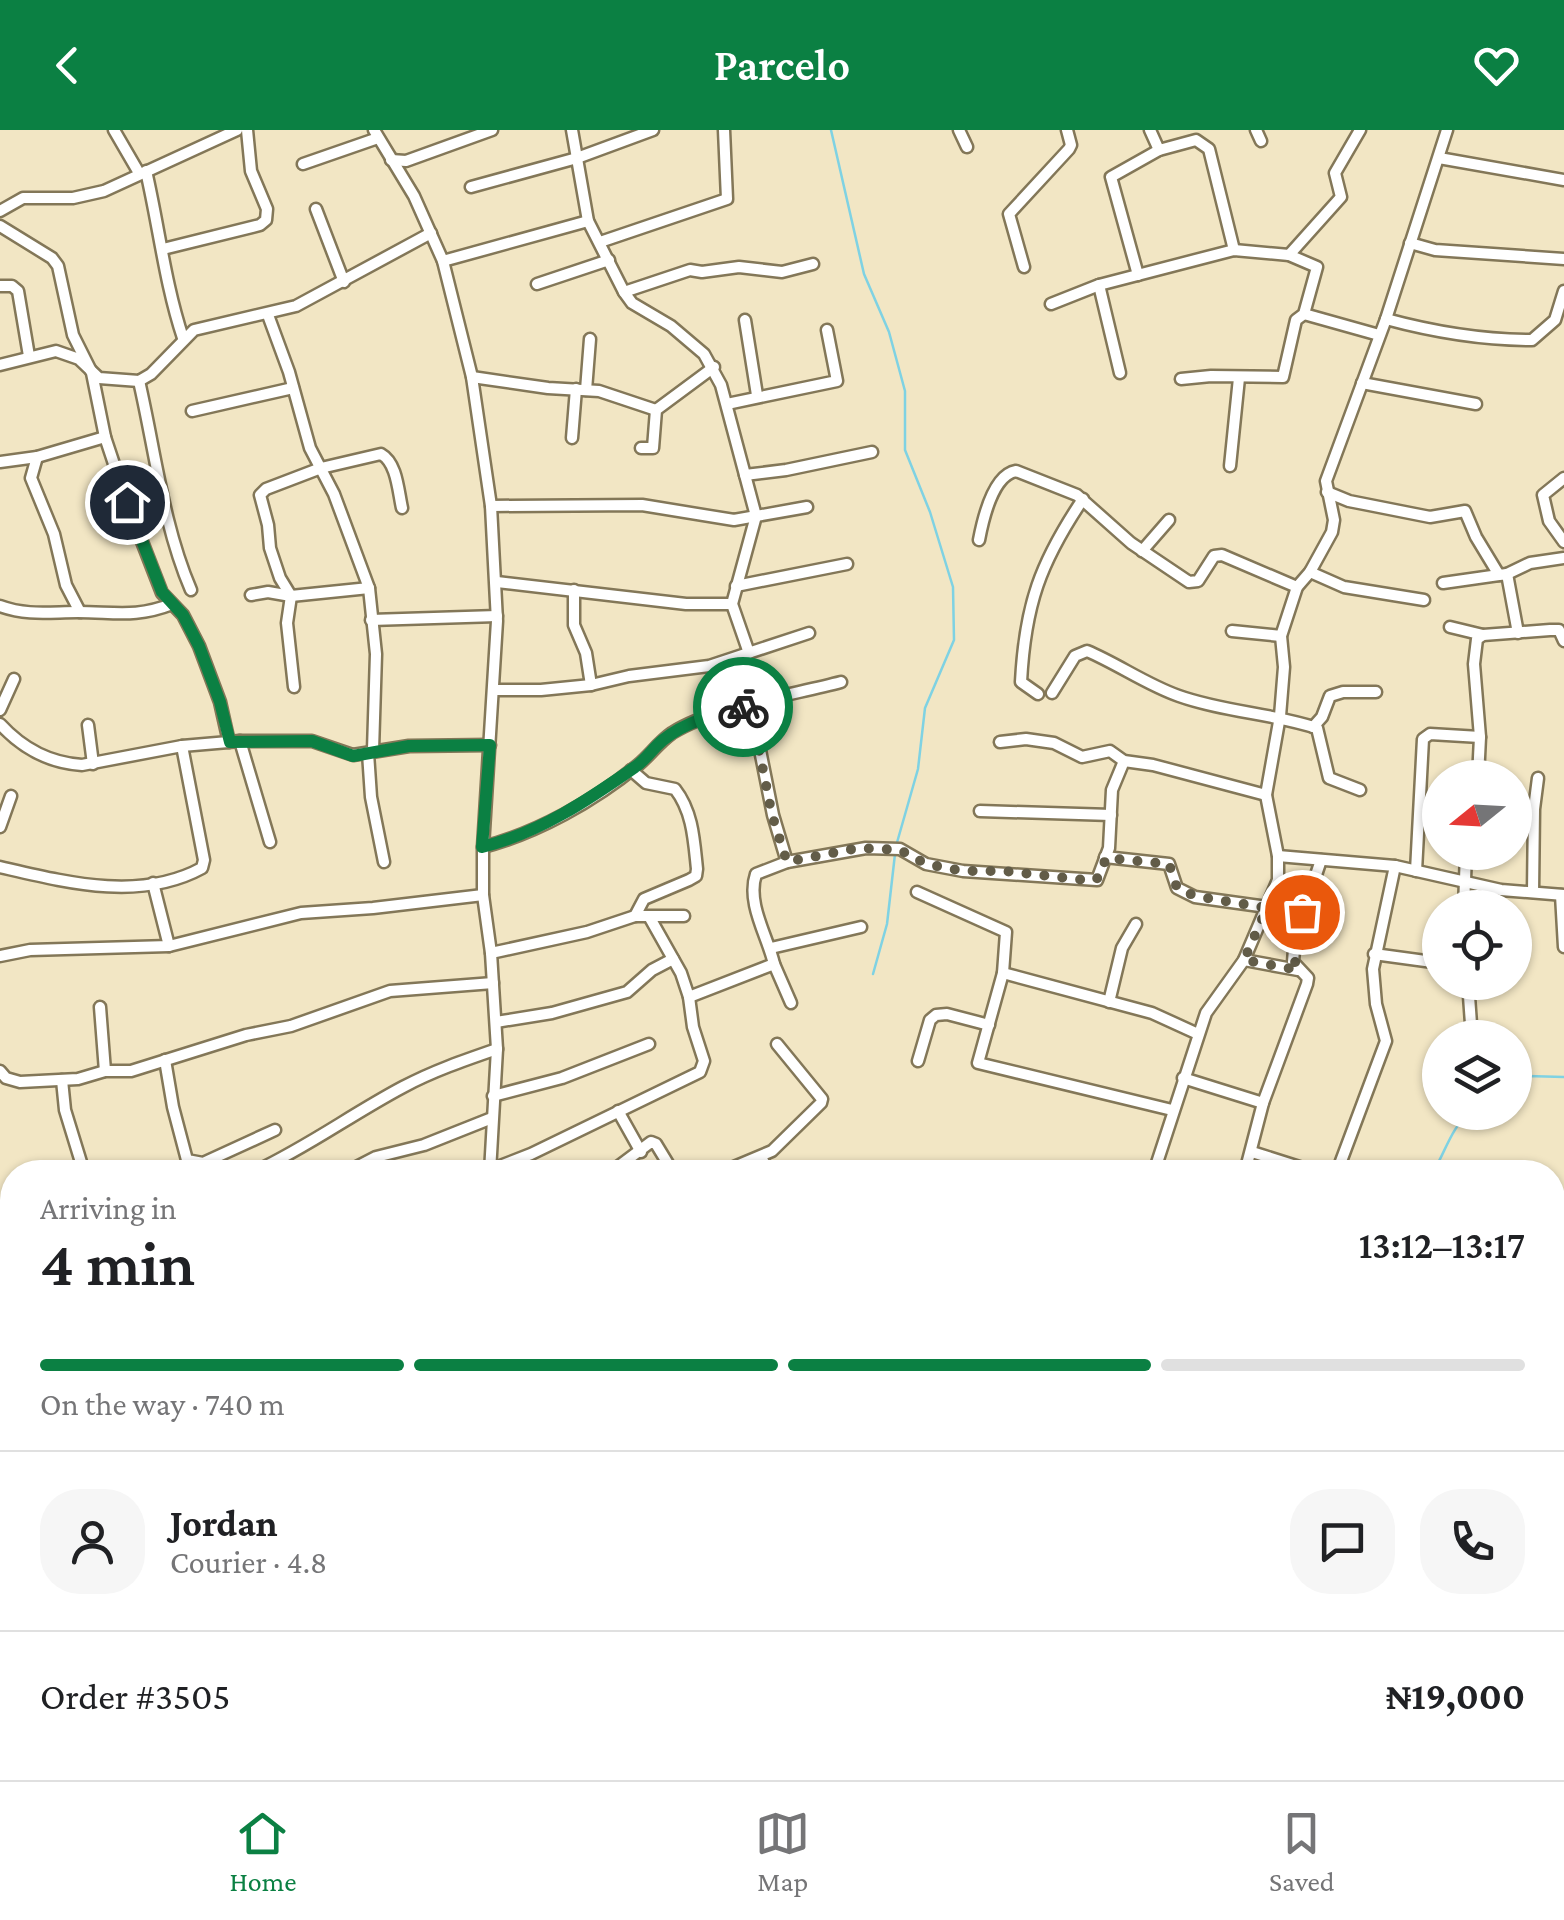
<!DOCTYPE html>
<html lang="en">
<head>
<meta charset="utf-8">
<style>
	body { margin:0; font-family:"Crimson Pro",serif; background:#f6f6f6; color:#202124; height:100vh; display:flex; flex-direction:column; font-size:38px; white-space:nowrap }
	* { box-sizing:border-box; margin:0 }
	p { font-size:32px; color:#757577 }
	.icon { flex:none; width:55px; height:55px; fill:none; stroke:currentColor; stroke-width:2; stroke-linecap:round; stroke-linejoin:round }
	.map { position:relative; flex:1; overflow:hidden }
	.drawer { position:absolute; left:0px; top:1030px; width:1565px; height:620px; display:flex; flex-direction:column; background:#fff; border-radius:40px 40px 0 0; box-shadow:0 2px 8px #0004 }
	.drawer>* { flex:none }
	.needle { width:65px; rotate:252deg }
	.tools { position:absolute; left:1422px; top:630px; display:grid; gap:20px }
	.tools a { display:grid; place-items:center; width:110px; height:110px; border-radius:50%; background:#fff; box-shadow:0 2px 8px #0004; font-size:50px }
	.pin { position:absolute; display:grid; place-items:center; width:85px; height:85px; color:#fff; margin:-42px; border:5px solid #fff; border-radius:50%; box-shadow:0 2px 10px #0007 }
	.courier { position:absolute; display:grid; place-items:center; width:100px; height:100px; margin:-50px; border:8px solid #0b8043; border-radius:50%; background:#fff; color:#222; box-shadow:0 2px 12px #0007 }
	.head em { font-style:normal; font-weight:600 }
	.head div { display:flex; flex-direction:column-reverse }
	.head { display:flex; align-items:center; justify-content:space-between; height:170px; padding:0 40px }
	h1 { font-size:65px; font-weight:600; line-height:75px }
	.bar { display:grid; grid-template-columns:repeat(4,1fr); gap:15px 10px; align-content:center; height:120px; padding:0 40px }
	.bar i { height:12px; border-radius:8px; background:#e0e0e0 }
	.bar .selected { background:#0b8043 }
	.bar p { grid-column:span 4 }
	.line { display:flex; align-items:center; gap:25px; padding:0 40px; border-top:2px solid #e0e0e0 }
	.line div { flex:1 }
	.round { display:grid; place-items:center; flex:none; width:105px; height:105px; border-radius:40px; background:#f6f6f6 }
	header { display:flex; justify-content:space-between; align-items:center; height:130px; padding:0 40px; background:#0b8043; color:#fff; font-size:45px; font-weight:600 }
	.dock { display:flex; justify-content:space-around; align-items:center; height:140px; border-top:2px solid #e0e0e0; background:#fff; font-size:28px; color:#757577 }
	.dock a { display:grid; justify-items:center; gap:5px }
	.dock .selected { color:#0b8043 }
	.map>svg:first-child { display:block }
</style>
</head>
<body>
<header><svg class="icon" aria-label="back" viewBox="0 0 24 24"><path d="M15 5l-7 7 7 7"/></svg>Parcelo<svg class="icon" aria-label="heart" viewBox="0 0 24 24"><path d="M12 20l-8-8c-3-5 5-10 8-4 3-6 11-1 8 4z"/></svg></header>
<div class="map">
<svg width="1564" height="1650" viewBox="0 0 1564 1650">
	<rect width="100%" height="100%" fill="#f2e6c4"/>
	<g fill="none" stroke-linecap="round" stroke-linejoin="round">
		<!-- stream -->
		<g stroke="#7fd2e3" stroke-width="2.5">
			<path d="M831,0L864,144L889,202L905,261V320L930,382L953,457L954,510L925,578L918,639L896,716"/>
			<path d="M873,844L887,794L895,724"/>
			<path d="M1515,953L1527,946L1564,947"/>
			<path d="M1433,1042C1445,1023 1452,995 1471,982"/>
		</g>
		<defs>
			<g id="minor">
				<path d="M114,0L139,43"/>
				<path d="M374,0L414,66L443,131L472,247L491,376L497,491L483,717V765L491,823L497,919L490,1042"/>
				<path d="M572,0L588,91L624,162L632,173L671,196L704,224L721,255L756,386L732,474L749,523"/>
				<path d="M959,0L967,17"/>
				<path d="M1150,0L1159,20"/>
				<path d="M1256,0L1261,11"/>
				<path d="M1439,28L1564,50"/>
				<path d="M391,30L406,31L492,0"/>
				<path d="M303,34L378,8"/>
				<path d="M146,41C159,97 165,154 183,208"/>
				<path d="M471,57L577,28L653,0"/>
				<path d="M316,79L344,152"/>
				<path d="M0,81L23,68H73L104,61L237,0"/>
				<path d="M0,96L52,128L58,136L73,205L92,243L105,307L127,373L162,463L183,485L199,516L220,572L229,612"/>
				<path d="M600,112L727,69L724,0"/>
				<path d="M1410,113L1435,120L1564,129"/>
				<path d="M163,119L260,95L266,90L267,79L251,41L247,0"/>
				<path d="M1289,125L1341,67L1335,43L1360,0"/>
				<path d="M443,131L588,91"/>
				<path d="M1024,137L1009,84L1069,19L1071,15L1067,0"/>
				<path d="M1138,145L1111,47L1159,20L1196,10L1209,19L1234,120"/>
				<path d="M537,154L609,130"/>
				<path d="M1099,155L1120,243"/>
				<path d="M0,156H12L18,161L29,226"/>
				<path d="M624,162L690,140L702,142L739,137L782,142L813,134"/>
				<path d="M1051,174L1099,155L1234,120L1289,125L1317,137L1304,184L1296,190L1283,247L1211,246L1181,249"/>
				<path d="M1304,184L1379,205"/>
				<path d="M268,185L289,242L310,318L334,364L369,458L376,524L373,620"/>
				<path d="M1386,189C1434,202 1481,210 1532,210L1555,190L1564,161"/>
				<path d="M745,190L757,265"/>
				<path d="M0,235L56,221L79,229L99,248L139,251L151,244L194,200L296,176L431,103"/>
				<path d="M472,247L548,258L599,261L656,280"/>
				<path d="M139,251C155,320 163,395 191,460"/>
				<path d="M1362,253L1476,274"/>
				<path d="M586,260L590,209"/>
				<path d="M727,274L837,251L827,200"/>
				<path d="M192,281L293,258"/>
				<path d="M572,308L576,259"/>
				<path d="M641,318H653L656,280L714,237"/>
				<path d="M37,327L31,348L54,404L66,455L80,482"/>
				<path d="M0,332L37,327L105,307"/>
				<path d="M1230,336L1239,248"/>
				<path d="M745,345L786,340L872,322"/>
				<path d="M1564,348L1543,365L1549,391L1564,412"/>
				<path d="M1327,362L1349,371L1430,387L1465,381L1476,407L1499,445L1507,444L1518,503"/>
				<path d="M491,376L642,375L734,390L807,377"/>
				<path d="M979,410C983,389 993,345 1016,341L1077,365L1131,413L1189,452L1198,451L1214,426L1222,425L1297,457"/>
				<path d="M1142,421L1169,390"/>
				<path d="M1310,442L1344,457L1424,470"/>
				<path d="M1507,444L1530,433L1564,428"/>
				<path d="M497,452L686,474H732"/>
				<path d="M1443,453L1499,445"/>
				<path d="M736,456L847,434"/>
				<path d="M574,460V495L586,523L591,555"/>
				<path d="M251,465L268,462L291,466L369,458"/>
				<path d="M0,476C27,486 50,482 78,482C115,482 136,488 172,474"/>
				<path d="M371,490L497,486"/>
				<path d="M1450,497L1483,505"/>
				<path d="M1232,501L1281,506"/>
				<path d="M294,557L287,493L291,466L280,448L270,418L268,395L260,365L266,359L321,338L381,324C397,333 398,360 402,378"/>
				<path d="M494,560H541L591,555L629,546L709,536L809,503"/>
				<path d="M1052,563L1075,526L1087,521C1118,534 1147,555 1179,566C1224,582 1271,583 1317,598L1329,648L1360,660"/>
				<path d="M1038,564L1021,552C1025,475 1040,433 1083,369"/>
				<path d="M751,575L773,685L787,732"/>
				<path d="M0,580L14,549"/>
				<path d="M0,594C22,618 50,633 82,635L182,616L240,611H312L353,625L409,616L490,615"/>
				<path d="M88,595L93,634"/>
				<path d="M1313,597L1322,587L1330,566L1343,562H1376"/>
				<path d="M240,611L270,712"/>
				<path d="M1000,612L1026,609L1054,613L1082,627L1110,621L1124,631L1153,635L1266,665"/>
				<path d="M368,623L371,667L384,732"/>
				<path d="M631,640L646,653L675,659C693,682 694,711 697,739L696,746L689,750L644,769L635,786"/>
				<path d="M1478,648L1480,607L1474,534L1477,509L1483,505L1550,500H1559L1564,511"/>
				<path d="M980,681L1111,685"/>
				<path d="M0,697L11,666"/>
				<path d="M483,717C537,703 594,671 638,635C650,625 659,612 672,603C713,577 792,565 841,552"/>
				<path d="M1278,726L1395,736L1501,760L1564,765"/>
				<path d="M1105,727L1169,734L1177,758L1195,767L1267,777"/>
				<path d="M0,737C65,752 140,772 202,738L204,730L182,616"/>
				<path d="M1416,741L1423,609L1430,604L1480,607"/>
				<path d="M153,753L169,816"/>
				<path d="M917,762L1006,802L1003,843L978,933L1172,980"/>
				<path d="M1533,762L1534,679L1538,648"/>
				<path d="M1561,765L1564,817"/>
				<path d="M1464,778L1466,722"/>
				<path d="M650,788L681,843L689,867L774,834C768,807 746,773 756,744L787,732L866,718L900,719L926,734L963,741L1097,750L1109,718L1112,660L1124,631"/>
				<path d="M771,818L861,797"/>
				<path d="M491,823L587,802L635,786H684"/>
				<path d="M1374,824L1440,833"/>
				<path d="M0,826L30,820L169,816L301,783L373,778L483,765"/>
				<path d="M1244,830L1298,840"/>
				<path d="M774,834L791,873"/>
				<path d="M1003,843L1152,883L1198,904"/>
				<path d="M1468,852L1472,908"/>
				<path d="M1109,872L1122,818L1136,794"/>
				<path d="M100,877L105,941"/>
				<path d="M496,892L552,883L627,862L652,840L673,829"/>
				<path d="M165,930L173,977L187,1030L203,1033L275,1000"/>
				<path d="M918,931L930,890L936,885L947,884L989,895"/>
				<path d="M0,941L6,948L20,952L78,949L105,941H131L246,905L291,896L390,861L493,853"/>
				<path d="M1183,948L1263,973"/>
				<path d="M62,950L65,980L84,1042"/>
				<path d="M493,966L562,948L649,914"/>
				<path d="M618,981L641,1022"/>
				<path d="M1252,1022L1315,1042"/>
				<path d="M761,1027L769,1042"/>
				<path d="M490,1040L531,1024L700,942L704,931L693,897L689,867"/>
				<path d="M254,1042C306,1018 352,984 403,957C433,941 465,930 497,919"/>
				<path d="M347,1042L376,1027L424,1015L492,988"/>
				<path d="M611,1042L651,1012L656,1014L673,1042"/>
				<path d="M722,1042L772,1021L821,973L822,969L777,914"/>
				<path d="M1154,1042L1206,883L1244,830L1278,750V726L1266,665L1280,586L1284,537L1281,506L1297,457L1310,442L1332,402L1334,390L1326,351L1386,189L1447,0"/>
				<path d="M1245,1042L1263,973L1307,854L1308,848L1293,832L1295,807L1321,730"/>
				<path d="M1337,1042L1386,911L1376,874L1373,839L1395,736"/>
				<path d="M0,1091L12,1106"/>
				<path d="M1552,1191L1564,1202"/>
			</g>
			<g id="major">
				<path d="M0,1221L12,1224"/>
				<path d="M1552,1234L1564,1232"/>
				<path d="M0,1236L12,1241"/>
				<path d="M1552,1246L1564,1244"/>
			</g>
		</defs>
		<!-- minor casing -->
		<use href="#minor" stroke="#837758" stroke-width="15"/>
		<!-- major casing -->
		<use href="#major" stroke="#837758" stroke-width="19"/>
		<!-- minor -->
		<use href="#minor" stroke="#fff" stroke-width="10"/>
		<!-- major -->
		<use href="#major" stroke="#fff" stroke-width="14"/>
	</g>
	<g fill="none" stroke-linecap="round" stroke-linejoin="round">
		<!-- done -->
		<path stroke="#625c48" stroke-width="10" stroke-dasharray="0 18" d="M743,577L750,575L772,685L787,732L858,718L900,720L926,734L963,741H1004L1093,751L1099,747L1106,728L1169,734L1177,758L1195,766L1267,778L1244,830L1298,840L1293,826L1302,782"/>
		<!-- route -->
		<path stroke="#0b8043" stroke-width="12" d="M127,372L162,462L183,485L199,516L220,572L230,612L312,611L353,626L409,616L490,615L482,717C539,703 588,670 635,637C646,630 653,618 663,610C685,592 715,584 743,577"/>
	</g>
</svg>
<div class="tools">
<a><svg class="needle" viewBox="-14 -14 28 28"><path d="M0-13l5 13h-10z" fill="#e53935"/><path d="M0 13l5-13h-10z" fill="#757577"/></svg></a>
<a><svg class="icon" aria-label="locate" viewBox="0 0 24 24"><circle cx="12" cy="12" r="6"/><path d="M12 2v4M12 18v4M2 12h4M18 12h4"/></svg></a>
<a><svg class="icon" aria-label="layers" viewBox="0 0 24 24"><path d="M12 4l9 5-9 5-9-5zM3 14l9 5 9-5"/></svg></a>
</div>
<div class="pin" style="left:1302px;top:782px;background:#ea580c"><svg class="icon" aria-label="bag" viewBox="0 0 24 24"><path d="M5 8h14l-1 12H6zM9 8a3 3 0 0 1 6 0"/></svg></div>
<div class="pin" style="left:127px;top:372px;background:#1f2937"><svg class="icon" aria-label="home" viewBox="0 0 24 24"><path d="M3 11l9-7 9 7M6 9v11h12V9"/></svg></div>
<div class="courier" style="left:743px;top:577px"><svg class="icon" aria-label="bike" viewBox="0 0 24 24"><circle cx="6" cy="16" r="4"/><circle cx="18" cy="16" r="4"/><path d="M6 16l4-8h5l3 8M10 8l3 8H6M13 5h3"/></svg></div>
<section class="drawer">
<div class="head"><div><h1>4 min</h1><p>Arriving in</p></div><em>13:12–13:17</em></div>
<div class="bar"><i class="selected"></i><i class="selected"></i><i class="selected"></i><i></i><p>On the way · 740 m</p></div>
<div class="line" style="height:180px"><a class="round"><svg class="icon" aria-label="person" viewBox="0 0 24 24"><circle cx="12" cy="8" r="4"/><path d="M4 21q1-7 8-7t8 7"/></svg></a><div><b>Jordan</b><p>Courier · 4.8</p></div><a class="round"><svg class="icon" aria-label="chat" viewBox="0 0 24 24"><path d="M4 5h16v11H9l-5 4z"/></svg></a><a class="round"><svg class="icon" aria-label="phone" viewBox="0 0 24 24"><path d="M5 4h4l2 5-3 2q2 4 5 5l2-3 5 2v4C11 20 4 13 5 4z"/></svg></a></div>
<div class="line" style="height:130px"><div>Order #3505</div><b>₦19,000</b></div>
</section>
</div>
<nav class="dock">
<a class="selected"><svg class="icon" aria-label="home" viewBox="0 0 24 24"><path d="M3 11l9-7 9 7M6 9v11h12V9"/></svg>Home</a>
<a><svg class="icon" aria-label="map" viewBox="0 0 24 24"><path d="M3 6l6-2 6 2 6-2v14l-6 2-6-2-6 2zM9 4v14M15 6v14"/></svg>Map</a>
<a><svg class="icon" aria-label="saved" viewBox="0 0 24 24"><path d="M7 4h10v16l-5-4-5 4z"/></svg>Saved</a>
</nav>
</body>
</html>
